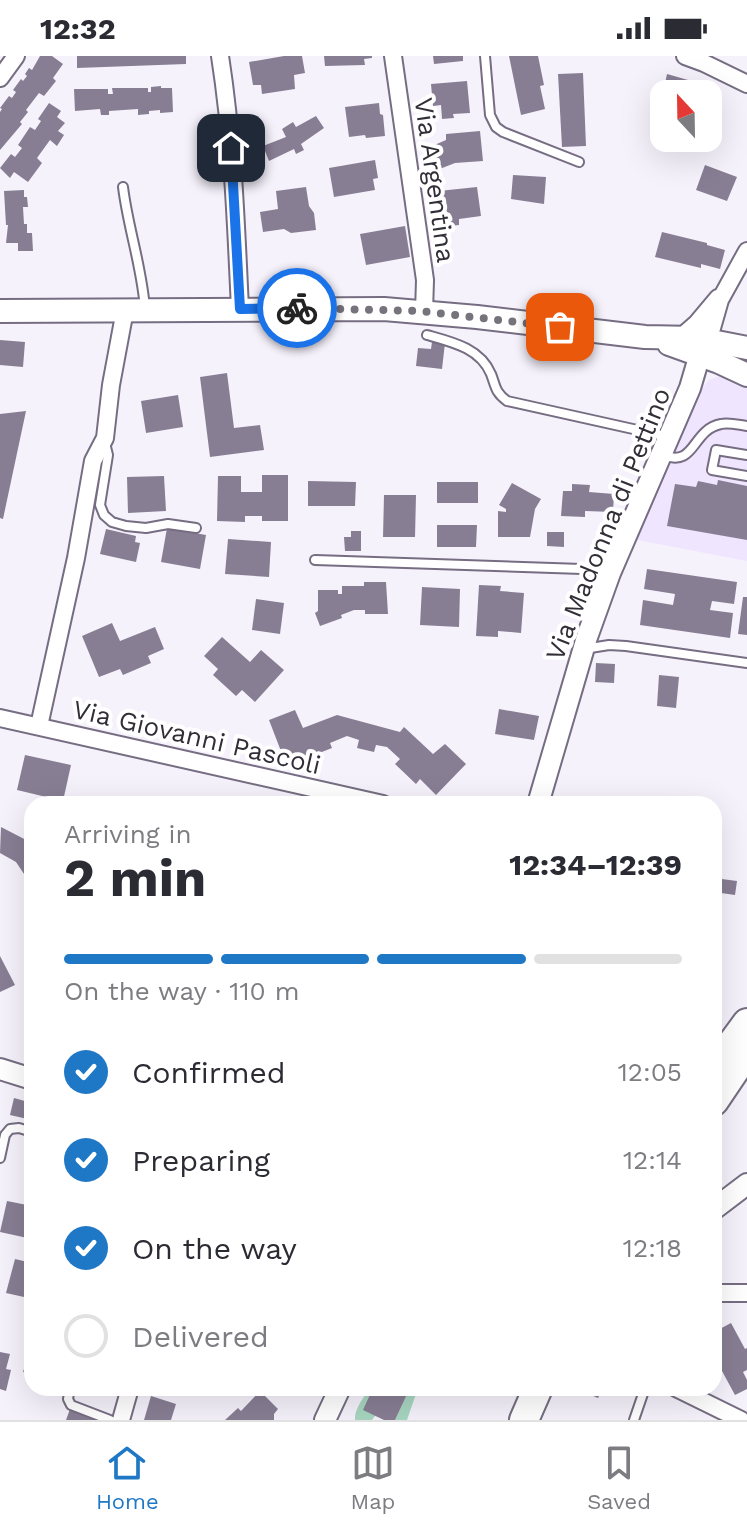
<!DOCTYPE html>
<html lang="en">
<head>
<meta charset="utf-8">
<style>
	body { margin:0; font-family:"Work Sans",sans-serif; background:#f7f7f7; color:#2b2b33; height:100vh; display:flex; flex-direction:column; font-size:30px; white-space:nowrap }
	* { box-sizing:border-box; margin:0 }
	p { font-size:26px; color:#7c7c81 }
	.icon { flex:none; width:44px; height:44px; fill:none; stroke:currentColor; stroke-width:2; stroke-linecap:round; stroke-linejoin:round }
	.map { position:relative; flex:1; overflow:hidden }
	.sheet { position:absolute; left:24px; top:740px; width:698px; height:600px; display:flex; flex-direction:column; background:#fff; border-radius:24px; box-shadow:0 8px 32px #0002 }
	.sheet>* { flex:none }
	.needle { width:52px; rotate:338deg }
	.fabs { position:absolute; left:650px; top:24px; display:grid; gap:16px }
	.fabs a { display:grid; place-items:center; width:72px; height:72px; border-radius:16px; background:#fff; box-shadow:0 8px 32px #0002; font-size:40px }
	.pin { position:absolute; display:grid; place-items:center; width:68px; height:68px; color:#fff; margin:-34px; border-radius:16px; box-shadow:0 4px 12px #0006 }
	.courier { position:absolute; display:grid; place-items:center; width:80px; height:80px; margin:-40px; border:6px solid #1a73e8; border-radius:50%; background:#fff; color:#222; box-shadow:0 2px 10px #0007 }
	.overview em { font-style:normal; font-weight:700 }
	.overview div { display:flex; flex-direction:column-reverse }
	.overview { display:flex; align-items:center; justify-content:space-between; height:136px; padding:0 40px }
	h1 { font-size:52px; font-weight:700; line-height:60px }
	.bar { display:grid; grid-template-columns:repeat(4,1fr); gap:12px 8px; align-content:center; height:96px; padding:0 40px }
	.bar i { height:10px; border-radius:6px; background:#e1e1e2 }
	.bar .current { background:#1f78c5 }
	.bar p { grid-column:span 4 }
	ol { padding:0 40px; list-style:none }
	li { display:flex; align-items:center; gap:24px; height:88px }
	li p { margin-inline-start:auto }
	li .icon { padding:8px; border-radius:50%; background:#1f78c5; color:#fff; stroke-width:4 }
	li:last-child { color:#7c7c81 }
	li i { width:44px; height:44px; border:4px solid #e1e1e2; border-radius:50% }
	.status { display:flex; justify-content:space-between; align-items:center; height:56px; padding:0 40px; background:#fff; direction:ltr }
	.status svg { height:22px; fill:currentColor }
	.tabs { display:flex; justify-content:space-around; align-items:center; height:112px; border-top:2px solid #e1e1e2; background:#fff; font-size:22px; color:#7c7c81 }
	.tabs a { display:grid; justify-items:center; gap:4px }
	.tabs .current { color:#1f78c5 }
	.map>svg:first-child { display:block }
</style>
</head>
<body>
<div class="status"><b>12:32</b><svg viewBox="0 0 49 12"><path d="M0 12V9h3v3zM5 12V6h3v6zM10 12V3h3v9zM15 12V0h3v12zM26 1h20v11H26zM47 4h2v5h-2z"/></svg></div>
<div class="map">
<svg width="747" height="1364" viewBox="0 0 747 1364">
	<rect width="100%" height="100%" fill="#f6f2fc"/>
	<!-- built -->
	<path fill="#f0e5fe" d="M719,320H724L747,329V505L637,484L698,337L709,324Z"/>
	<!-- green -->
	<g fill="#a7d6c0">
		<path d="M370,1332H373L375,1360L372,1364H355C354,1353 364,1341 370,1332Z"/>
		<path d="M410,1332H418L407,1364H395Z"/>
	</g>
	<!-- building -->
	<g fill="#887e94">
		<path d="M40,0H52L63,8L53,22L56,25L44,40L39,37L26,54L28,56L20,66L22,68L0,94V56L2,53L0,52L9,40L12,42L16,36L13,34L21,23L23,25L27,20L25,18L29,12L32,14Z"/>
		<path d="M77,0H186V8L77,12Z"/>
		<path d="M284,0H302L305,17L294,19L295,33L262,38L261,29H253L249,6Z"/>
		<path d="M324,0H372V2L364,3L365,9L325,10Z"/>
		<path d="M433,0H463V5L434,8Z"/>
		<path d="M509,0H538L544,29L540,30L545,53L521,59Z"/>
		<path d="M583,17L586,90L562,91L558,18Z"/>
		<path d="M667,18L709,30L707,38H686L664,32Z"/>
		<path d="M467,25L470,57L453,58L454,62L442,63L441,49L433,50L431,28Z"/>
		<path d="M161,30V32H172L173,56L160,57V54L149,55V58L138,59V53L109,55V59H101L100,53L75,55L74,33H108V38H113L112,32H148V36H151V31Z"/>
		<path d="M49,47L61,55L57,61L65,67L58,75L64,79L57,90L50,84L37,102L42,107L28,126L14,116L10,122L0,112L11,98L15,101L22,92L18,89L30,71L35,74L41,65L38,63Z"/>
		<path d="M379,47L380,58L383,59L385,80L366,82L365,79L349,81L345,51Z"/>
		<path d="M316,60L324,72L301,88L304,94L296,98L294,93L269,105L263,90L286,81L282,73L293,66L296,71Z"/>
		<path d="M480,75L483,105L455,107L432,116L423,94L446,84V78Z"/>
		<path d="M375,104L378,122L373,123L375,134L334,141L329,112Z"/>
		<path d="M705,109L737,121L727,145L696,134Z"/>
		<path d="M513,119L546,121L544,148L511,143Z"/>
		<path d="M306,131L309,150L314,157L316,174L291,177L284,173L263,176L260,156L278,153L276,135Z"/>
		<path d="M477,131L481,160L459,163V169L433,172L429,136Z"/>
		<path d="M24,134V141H27L28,151H23L24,168H27V177H32L33,195H18V187H6L8,169H6L4,135Z"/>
		<path d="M405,170L410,201L366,209L360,178Z"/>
		<path d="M662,176L707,187V189L725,194L720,213L701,208V212L655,201Z"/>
		<path d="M0,284L25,286L23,311L0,309Z"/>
		<path d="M432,286L445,287L442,313L416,310L418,292L431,293Z"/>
		<path d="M227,317L234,372L260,369L264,394L210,401L200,321Z"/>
		<path d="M178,339L183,371L146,377L141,345Z"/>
		<path d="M26,355L3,463L0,462V358Z"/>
		<path d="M262,419H288V465H262V460H245V466L217,465L218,420H241V436H262Z"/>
		<path d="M164,420L166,455L128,457L127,421Z"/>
		<path d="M718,424L747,430V484L667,470L675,428L696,431L698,425L717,429Z"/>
		<path d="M308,425L356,426L355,450H308Z"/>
		<rect x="437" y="426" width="41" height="21"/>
		<path d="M512,427L541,443L535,453L530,481H498V455L506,456V453L499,449Z"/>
		<path d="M572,428L590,429L589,436L614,438L613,456L585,455V461L561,460L563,435H572Z"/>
		<path d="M384,439H416L415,481H383Z"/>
		<path d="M437,469H477L476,491H437Z"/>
		<path d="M167,472L206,479L200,513L161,506Z"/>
		<path d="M106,473L136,480L135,486L140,487L136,506L100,498Z"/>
		<path d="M351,475H361V495H345L344,481H351Z"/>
		<path d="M547,476H564V491L547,490Z"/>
		<path d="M228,483L271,486L269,521L225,518Z"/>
		<path d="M647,513L737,526L734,548L712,545L710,554L733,557L730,582L640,569L643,544L673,549L675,538L644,533Z"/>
		<path d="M364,526H386L388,558H365V554H354L341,559L342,562L320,570L315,557L318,555V534H338V538H342V530H364Z"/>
		<path d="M479,529L501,530L500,535L524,537L521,577L498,575V581L476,580Z"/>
		<path d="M422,531L460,533L459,571L420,569Z"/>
		<path d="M743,541H747V579L738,578Z"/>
		<path d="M256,543L284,547L280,578L252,574Z"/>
		<path d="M112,567L120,585L155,571L164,593L148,600L151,607L123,619L120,613L99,621L82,580Z"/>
		<path d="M222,581L250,606L261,594L284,614L255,646L242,634L236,640L213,619L218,613L204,600Z"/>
		<path d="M596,607L615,608L614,627L595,626Z"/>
		<path d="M659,619L679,621L676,652L657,650Z"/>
		<path d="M499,653L539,660L534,684L495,678Z"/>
		<path d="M295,654L303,672L337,659L400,676L404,671L433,698L445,688L466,708L436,739L420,723L416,728L395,708L400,703L387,691L376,689L374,696L357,692L359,684L347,680L330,687L332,692L304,703L301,697L284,703L269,664Z"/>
		<path d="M25,699L71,709L63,745L17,734Z"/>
		<path d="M1,771L32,787V830L16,806L0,797Z"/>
		<path d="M714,822L737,825L735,839L714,836Z"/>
		<path d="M0,900L15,929L0,936Z"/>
		<path d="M14,1042L32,1047V1064L10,1059Z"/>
		<path d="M7,1145L32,1150V1183L0,1176Z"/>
		<path d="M15,1203L32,1207L24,1241L6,1237Z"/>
		<path d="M731,1267L745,1293L747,1292V1314L743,1316L747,1324V1333L735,1339L722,1315L714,1319V1297L722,1292L714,1276Z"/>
		<path d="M31,1290H32V1318L23,1316Z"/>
		<path d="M0,1296L10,1298L6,1313L11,1314L6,1335L0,1333Z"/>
		<path d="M373,1332H410L395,1364H384L363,1354Z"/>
		<path d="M586,1332H603L598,1342L584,1336Z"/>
		<path d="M260,1335L278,1353L274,1358V1364H225L238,1352L241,1355Z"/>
		<path d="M151,1340L176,1348L171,1364H144Z"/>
		<path d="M70,1353L102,1363V1364H66Z"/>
	</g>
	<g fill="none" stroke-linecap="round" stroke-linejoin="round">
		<defs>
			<g id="service">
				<path d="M485,0L490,59L496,71L503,76L579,106"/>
				<path d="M123,131C128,172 142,211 145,253"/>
				<path d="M427,279C452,286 480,292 491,318C496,331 495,336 507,345L669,381"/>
				<path d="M105,387L108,399L100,449L104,459L112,466L126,470L146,472L168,468L196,472"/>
				<path d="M663,399C696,412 691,374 721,368C729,366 739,369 747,370"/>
				<path d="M747,399L716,394L712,414L747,420"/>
				<path d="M315,504L582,513L610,517"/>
				<path d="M584,593L609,589L626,590L747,607"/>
				<path d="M0,1102L5,1079L10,1073L19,1072L32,1076"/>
				<path d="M70,1332L68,1343L71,1349L110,1364"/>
				<path d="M634,1364L645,1332"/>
			</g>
			<g id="minor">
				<path d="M220,0C233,83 236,168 240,253"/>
				<path d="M393,0L425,224L424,256"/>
				<path d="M685,0L704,7L747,28"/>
				<path d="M0,22L16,0"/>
				<path d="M681,281L697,267L718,242"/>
				<path d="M702,283L712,272L720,244L747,195"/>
				<path d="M0,662L383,748"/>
				<path d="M39,670L76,502L93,405L105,382L111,329L125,254"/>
				<path d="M714,1237H747"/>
				<path d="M676,1332L741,1364"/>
				<path d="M121,1364L130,1332"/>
			</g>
			<g id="tertiary">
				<path d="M538,748L587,581L610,517L690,332L700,298L702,283"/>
				<path d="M0,1013L32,1023"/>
				<path d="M714,1153L747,1128"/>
				<path d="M325,1364L340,1332"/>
			</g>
			<g id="secondary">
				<path d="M0,255L384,253L477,261L645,281L696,282L747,292"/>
				<path d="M669,288L719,306L747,319"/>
			</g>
			<g id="motorway">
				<path d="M717,1008L747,967"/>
				<path d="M714,1045L747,996"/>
				<path d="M524,1364L538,1332"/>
			</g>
		</defs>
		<!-- service casing -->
		<use href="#service" stroke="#766d82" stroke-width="12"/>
		<!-- minor casing -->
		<use href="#minor" stroke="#766d82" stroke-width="20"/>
		<!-- tertiary casing -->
		<use href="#tertiary" stroke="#766d82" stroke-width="24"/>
		<!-- secondary casing -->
		<use href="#secondary" stroke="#766d82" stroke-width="26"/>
		<!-- motorway casing -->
		<use href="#motorway" stroke="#766d82" stroke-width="32"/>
		<!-- service -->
		<use href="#service" stroke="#fff" stroke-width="8"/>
		<!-- minor -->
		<use href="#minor" stroke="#fff" stroke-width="16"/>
		<!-- tertiary -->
		<use href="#tertiary" stroke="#fff" stroke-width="20"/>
		<!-- secondary -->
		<use href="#secondary" stroke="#fff" stroke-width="22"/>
		<!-- motorway -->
		<use href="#motorway" stroke="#fff" stroke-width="28"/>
	</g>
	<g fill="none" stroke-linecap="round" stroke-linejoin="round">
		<!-- done -->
		<path stroke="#77737c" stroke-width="8" stroke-dasharray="0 14.4" d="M297,252L420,255L560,271"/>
		<!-- route -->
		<path stroke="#1a73e8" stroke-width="10" d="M231,92L240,253L297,252"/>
	</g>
	<g text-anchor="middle" stroke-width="8" stroke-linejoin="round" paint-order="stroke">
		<!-- street labels -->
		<g font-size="26" fill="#322e37" stroke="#fff">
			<text transform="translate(435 124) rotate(82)" y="9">Via Argentina</text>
			<text transform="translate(608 468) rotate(-68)" y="9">Via Madonna di Pettino</text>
			<text transform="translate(197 681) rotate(13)" y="9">Via Giovanni Pascoli</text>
		</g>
	</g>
</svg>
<div class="fabs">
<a><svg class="needle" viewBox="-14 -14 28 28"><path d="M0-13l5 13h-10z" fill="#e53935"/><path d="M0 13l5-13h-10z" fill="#7c7c81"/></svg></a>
</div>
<div class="pin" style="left:560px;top:271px;background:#ea580c"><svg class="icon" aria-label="bag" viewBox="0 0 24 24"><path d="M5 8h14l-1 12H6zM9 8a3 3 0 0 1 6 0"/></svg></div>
<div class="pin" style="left:231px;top:92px;background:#1f2937"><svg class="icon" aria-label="home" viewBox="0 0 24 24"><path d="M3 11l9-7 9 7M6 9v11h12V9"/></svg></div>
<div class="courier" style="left:297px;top:252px"><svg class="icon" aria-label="bike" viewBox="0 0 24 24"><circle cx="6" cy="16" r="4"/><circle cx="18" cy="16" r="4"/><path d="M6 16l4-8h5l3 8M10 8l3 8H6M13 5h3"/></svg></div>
<section class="sheet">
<div class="overview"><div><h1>2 min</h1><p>Arriving in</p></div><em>12:34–12:39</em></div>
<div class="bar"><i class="current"></i><i class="current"></i><i class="current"></i><i></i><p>On the way · 110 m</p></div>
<ol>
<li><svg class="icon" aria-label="check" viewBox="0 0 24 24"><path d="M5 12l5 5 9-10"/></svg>Confirmed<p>12:05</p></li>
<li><svg class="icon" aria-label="check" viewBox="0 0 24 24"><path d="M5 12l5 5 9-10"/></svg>Preparing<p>12:14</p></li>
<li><svg class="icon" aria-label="check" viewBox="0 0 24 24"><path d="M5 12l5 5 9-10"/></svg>On the way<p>12:18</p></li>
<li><i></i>Delivered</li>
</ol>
</section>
</div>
<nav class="tabs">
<a class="current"><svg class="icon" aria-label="home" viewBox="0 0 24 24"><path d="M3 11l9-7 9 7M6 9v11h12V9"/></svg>Home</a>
<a><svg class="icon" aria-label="map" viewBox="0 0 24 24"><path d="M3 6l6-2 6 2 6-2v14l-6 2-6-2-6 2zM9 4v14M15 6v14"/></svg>Map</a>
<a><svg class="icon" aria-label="saved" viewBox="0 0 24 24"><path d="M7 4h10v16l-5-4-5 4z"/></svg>Saved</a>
</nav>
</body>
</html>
